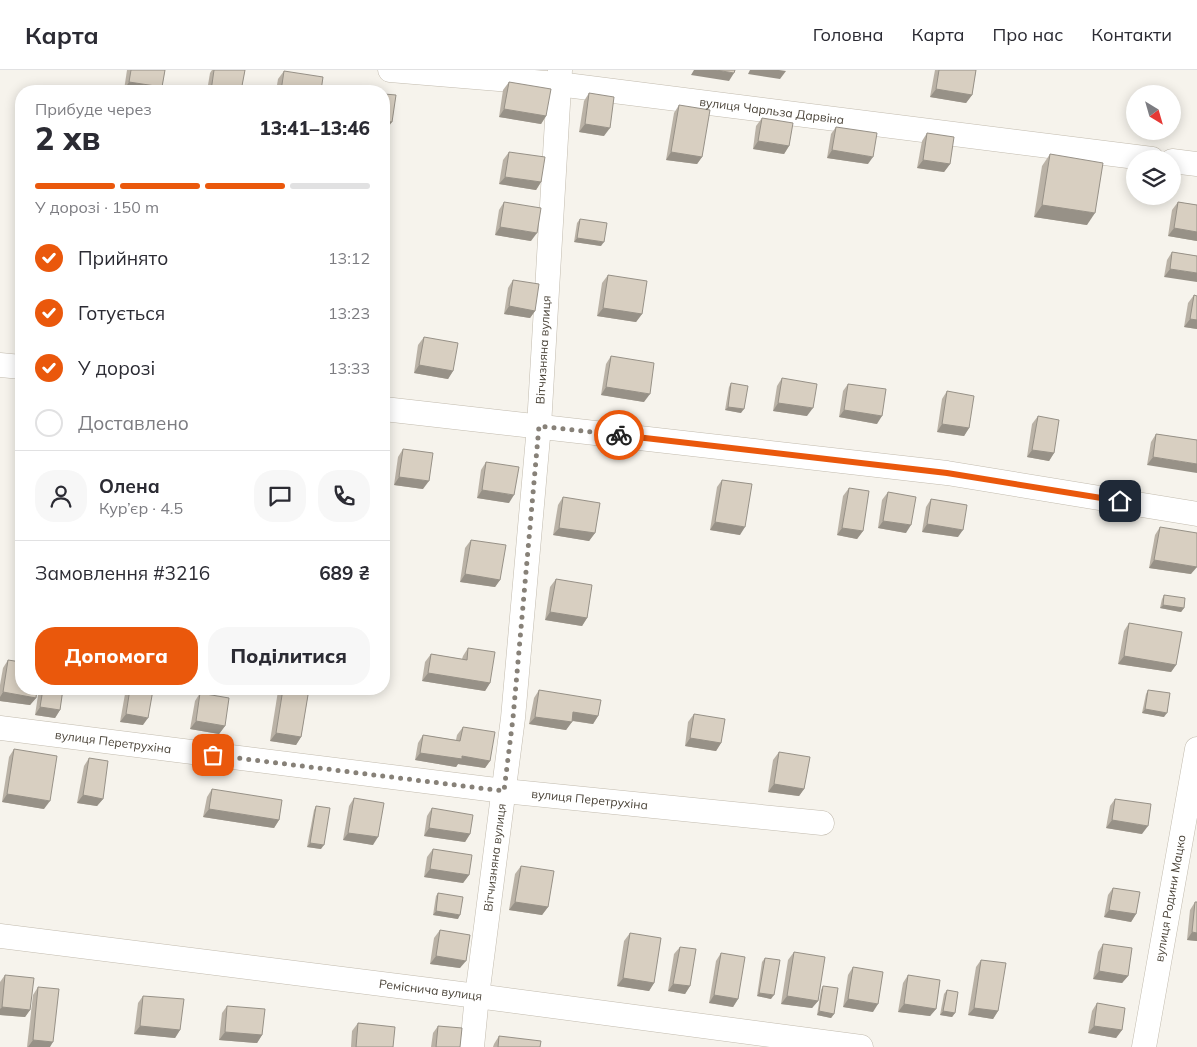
<!DOCTYPE html>
<html lang="uk">
<head>
<meta charset="utf-8">
<style>
	body { margin:0; font-family:Mulish,sans-serif; background:#f7f7f7; color:#2b2b33; height:100vh; display:flex; flex-direction:column; font-size:19px; white-space:nowrap }
	* { box-sizing:border-box; margin:0 }
	p { font-size:16px; color:#7c7c81 }
	.icon { flex:none; width:28px; height:28px; fill:none; stroke:currentColor; stroke-width:2; stroke-linecap:round; stroke-linejoin:round }
	.map { position:relative; flex:1; overflow:hidden }
	.details { position:absolute; left:15px; top:15px; width:375px; height:610px; display:flex; flex-direction:column; background:#fff; border-radius:20px; box-shadow:0 2px 12px #0003 }
	.details>* { flex:none }
	.needle { width:32px; rotate:143deg }
	.tools { position:absolute; left:1126px; top:15px; display:grid; gap:10px }
	.tools a { display:grid; place-items:center; width:55px; height:55px; border-radius:50%; background:#fff; box-shadow:0 2px 12px #0003; font-size:25px }
	.pin { position:absolute; display:grid; place-items:center; width:42px; height:42px; color:#fff; margin:-21px; border-radius:10px; box-shadow:0 2px 8px #0006 }
	.courier { position:absolute; display:grid; place-items:center; width:50px; height:50px; margin:-25px; border:4px solid #ea580c; border-radius:50%; background:#fff; color:#222; box-shadow:0 1px 6px #0007 }
	.head em { font-style:normal; font-weight:800 }
	.head div { display:flex; flex-direction:column-reverse }
	.head { display:flex; align-items:center; justify-content:space-between; height:85px; padding:0 20px }
	h1 { font-size:32px; font-weight:800; line-height:38px }
	.bar { display:grid; grid-template-columns:repeat(4,1fr); gap:8px 5px; align-content:center; height:60px; padding:0 20px }
	.bar i { height:6px; border-radius:4px; background:#e1e1e2 }
	.bar .on { background:#ea580c }
	.bar p { grid-column:span 4 }
	.line { display:flex; align-items:center; gap:12px; padding:0 20px; border-top:1px solid #e1e1e2 }
	.line div { flex:1 }
	.round { display:grid; place-items:center; flex:none; width:52px; height:52px; border-radius:20px; background:#f7f7f7 }
	ol { padding:0 20px; list-style:none }
	li { display:flex; align-items:center; gap:15px; height:55px }
	li p { margin-inline-start:auto }
	li .icon { padding:5px; border-radius:50%; background:#ea580c; color:#fff; stroke-width:4 }
	li:last-child { color:#7c7c81 }
	li i { width:28px; height:28px; border:2px solid #e1e1e2; border-radius:50% }
	.cta { display:flex; gap:10px; margin-top:auto; padding:10px 20px }
	.cta a { flex:1; height:58px; border-radius:20px; background:#ea580c; color:#fff; font-size:20px; font-weight:800; line-height:58px; text-align:center }
	.cta a+a { background:#f7f7f7; color:#2b2b33 }
	header { display:flex; align-items:center; gap:30px; box-sizing:border-box; height:70px; padding:0 25px; background:#fff; border-bottom:1px solid #e1e1e2 }
	header strong { font-size:24px }
	nav { display:flex; gap:28px; margin-inline-start:auto; font-size:18px }
	.map>svg:first-child { display:block }
</style>
</head>
<body>
<header>
<strong>Карта</strong>
<nav><a>Головна</a><a>Карта</a><a>Про нас</a><a>Контакти</a></nav>
</header>
<div class="map">
<svg width="1197" height="977" viewBox="0 0 1197 977">
	<rect width="100%" height="100%" fill="#f6f3ec"/>
	<g fill="none" stroke-linecap="round" stroke-linejoin="round">
		<defs>
			<g id="street">
				<path id="s1" d="M390,0L558,14L1152,89"/>
				<path d="M1172,91L1197,94"/>
				<path d="M0,295L21,297"/>
				<path d="M384,339L947,403L1197,444"/>
				<path id="s2" d="M0,658L504,721L822,753"/>
				<path id="s3" d="M0,866L477,926L861,977"/>
				<path id="s4" d="M472,977L477,926L513,648L539,356L560,0"/>
				<path id="s5" d="M1144,977L1197,679"/>
			</g>
		</defs>
		<!-- street casing -->
		<use href="#street" stroke="#c2bbae" stroke-width="25"/>
		<!-- street -->
		<use href="#street" stroke="#fff" stroke-width="24"/>
	</g>
	<!-- wall -->
	<g fill="#bab2a6">
		<path d="M127,0H165L162,17L160,21H132L124,20Z"/>
		<path d="M212,0H245L241,21H207L210,3Z"/>
		<path d="M935,0H976L972,25L966,33L930,27Z"/>
		<path d="M284,1L321,21H276L278,9Z"/>
		<path d="M509,12L546,46L541,54L499,47L503,20Z"/>
		<path d="M589,23L604,66L579,62L584,31Z"/>
		<path d="M679,35L702,87L697,94L666,90L674,43Z"/>
		<path d="M762,48L789,76L784,84L753,79L756,56Z"/>
		<path d="M836,57L868,94L827,88L831,64Z"/>
		<path d="M927,63L950,94L944,102L917,98L922,71Z"/>
		<path d="M509,82L541,112L536,120L499,114L503,90Z"/>
		<path d="M1050,84L1087,155L1034,147L1042,96Z"/>
		<path d="M504,132L531,171L495,165L499,140Z"/>
		<path d="M1178,132L1197,135V171L1168,166L1172,140Z"/>
		<path d="M580,149L601,176L574,172L577,153Z"/>
		<path d="M1172,182L1197,186L1164,207L1167,190Z"/>
		<path d="M608,205L642,244L636,252L597,246L602,213Z"/>
		<path d="M513,210L535,241L530,248L504,244L508,218Z"/>
		<path d="M1194,225L1197,259L1184,257L1188,233Z"/>
		<path d="M424,267L453,301L448,309L414,303L418,275Z"/>
		<path d="M611,286L644,332L601,325L606,294Z"/>
		<path d="M782,308L807,346L773,341L777,316Z"/>
		<path d="M731,313L741,343L725,340L729,317Z"/>
		<path d="M848,314L877,354L839,347L843,321Z"/>
		<path d="M947,321L969,358L964,366L937,362L942,329Z"/>
		<path d="M1038,346L1054,383L1049,391L1027,387L1032,354Z"/>
		<path d="M1156,364L1197,370L1147,395L1151,372Z"/>
		<path d="M403,379L423,419L394,415L398,387Z"/>
		<path d="M486,392L509,433L477,428L481,400Z"/>
		<path d="M722,410L740,465L710,460L717,417Z"/>
		<path d="M849,418L863,461L857,469L837,465L843,426Z"/>
		<path d="M888,422L906,463L878,458L882,430Z"/>
		<path d="M563,427L595,463L589,471L553,465L558,435Z"/>
		<path d="M931,429L958,467L922,462L926,437Z"/>
		<path d="M1160,457L1191,504L1149,498L1155,465Z"/>
		<path d="M471,470L500,510L495,517L460,512L465,478Z"/>
		<path d="M556,509L587,548L582,556L545,550L550,517Z"/>
		<path d="M1164,525L1184,538L1181,542L1160,538L1162,529Z"/>
		<path d="M1129,553L1176,595L1171,602L1118,594L1124,561Z"/>
		<path d="M468,578L490,613L485,621L422,611L425,592L431,584L462,589L463,586Z"/>
		<path d="M8,590L36,628L30,635L0,631V615L3,598Z"/>
		<path d="M39,619H63L60,640L55,648L35,645Z"/>
		<path d="M129,619H144L143,655L120,652L125,624Z"/>
		<path d="M280,619H309L301,667L296,675L270,671L278,621Z"/>
		<path d="M539,620L598,646L593,654L572,651L566,660L529,654L534,628Z"/>
		<path d="M1148,620L1164,647L1142,643L1146,624Z"/>
		<path d="M200,623L225,656L219,664L190,659L195,631Z"/>
		<path d="M694,644L721,673L716,681L685,676L688,652Z"/>
		<path d="M463,657L490,691L485,698L458,694L456,697L415,690L418,673L423,665L456,670L457,665Z"/>
		<path d="M14,679L44,739L2,732L9,687Z"/>
		<path d="M779,682L804,719L799,726L768,722L773,690Z"/>
		<path d="M89,688L103,729L97,736L77,733L84,696Z"/>
		<path d="M212,719L279,750L274,758L203,747L207,727Z"/>
		<path d="M354,728L373,775L343,770L349,736Z"/>
		<path d="M1115,729L1142,764L1106,758L1110,736Z"/>
		<path d="M316,736L321,779L307,777L314,740Z"/>
		<path d="M432,738L470,764L465,772L424,766L427,746Z"/>
		<path d="M433,779L469,805L463,813L424,807L427,787Z"/>
		<path d="M521,796L548,837L542,845L509,840L515,804Z"/>
		<path d="M1113,818L1136,844L1131,852L1104,847L1108,825Z"/>
		<path d="M438,823L458,849L433,845L436,826Z"/>
		<path d="M1195,832H1197V871L1187,870L1190,840Z"/>
		<path d="M440,860L460,898L430,894L434,868Z"/>
		<path d="M630,863L654,913L649,921L617,916L624,871Z"/>
		<path d="M1103,874L1128,906L1122,913L1093,909L1098,882Z"/>
		<path d="M680,877L690,916L685,924L668,921L674,884Z"/>
		<path d="M794,882L818,931L812,938L781,934L788,890Z"/>
		<path d="M721,883L738,929L733,937L709,933L716,891Z"/>
		<path d="M765,888L771,929L757,926L762,892Z"/>
		<path d="M981,890L998,941L993,949L968,945L976,897Z"/>
		<path d="M853,897L873,942L843,937L848,905Z"/>
		<path d="M5,905L30,940L25,947L0,945V912Z"/>
		<path d="M908,905L936,939L930,946L898,942L903,913Z"/>
		<path d="M823,916L834,944L831,948L817,945L821,920Z"/>
		<path d="M38,917L50,977H27L33,925Z"/>
		<path d="M947,920L955,943L952,947L940,945L944,924Z"/>
		<path d="M143,926L180,960L175,968L134,964L138,933Z"/>
		<path d="M1097,933L1122,960L1116,968L1088,963L1092,941Z"/>
		<path d="M227,936L262,965L257,973L219,970L222,943Z"/>
		<path d="M358,953L393,977H351L352,961Z"/>
		<path d="M438,956L460,977H431L433,963Z"/>
		<path d="M499,966L540,977H493L494,974Z"/>
	</g>
	<!-- shaded-wall -->
	<g fill="#979187">
		<path d="M694,0H716L734,3L729,11L691,5Z"/>
		<path d="M750,0H779L786,1L780,9L748,4Z"/>
		<path d="M129,12L162,17L160,21H132L124,20Z"/>
		<path d="M936,19L972,25L966,33L930,27Z"/>
		<path d="M504,39L546,46L541,54L499,47Z"/>
		<path d="M384,51L392,52L389,56L384,55Z"/>
		<path d="M585,54L610,58L604,66L579,62Z"/>
		<path d="M758,71L789,76L784,84L753,79Z"/>
		<path d="M832,80L873,87L868,94L827,88Z"/>
		<path d="M671,82L702,87L697,94L666,90Z"/>
		<path d="M923,90L950,94L944,102L917,98Z"/>
		<path d="M505,107L541,112L536,120L499,114Z"/>
		<path d="M1042,135L1095,143L1087,155L1034,147Z"/>
		<path d="M500,157L537,163L531,171L495,165Z"/>
		<path d="M1174,158L1197,162V171L1168,166Z"/>
		<path d="M577,168L604,172L601,176L574,172Z"/>
		<path d="M1170,199L1197,203V212L1164,207Z"/>
		<path d="M509,236L535,241L530,248L504,244Z"/>
		<path d="M603,238L642,244L636,252L597,246Z"/>
		<path d="M1190,249L1197,250V259L1184,257Z"/>
		<path d="M419,295L453,301L448,309L414,303Z"/>
		<path d="M606,317L650,324L644,332L601,325Z"/>
		<path d="M778,333L813,338L807,346L773,341Z"/>
		<path d="M728,337L744,339L741,343L725,340Z"/>
		<path d="M844,340L882,346L877,354L839,347Z"/>
		<path d="M942,354L969,358L964,366L937,362Z"/>
		<path d="M1032,380L1054,383L1049,391L1027,387Z"/>
		<path d="M1153,387L1197,394V403L1147,395Z"/>
		<path d="M399,407L429,411L423,419L394,415Z"/>
		<path d="M482,420L514,425L509,433L477,428Z"/>
		<path d="M883,451L911,455L906,463L878,458Z"/>
		<path d="M715,452L745,457L740,465L710,460Z"/>
		<path d="M927,454L963,460L958,467L922,462Z"/>
		<path d="M559,458L595,463L589,471L553,465Z"/>
		<path d="M842,458L863,461L857,469L837,465Z"/>
		<path d="M1154,490L1197,497L1191,504L1149,498Z"/>
		<path d="M465,504L500,510L495,517L460,512Z"/>
		<path d="M1163,535L1184,538L1181,542L1160,538Z"/>
		<path d="M550,542L587,548L582,556L545,550Z"/>
		<path d="M1124,586L1176,595L1171,602L1118,594Z"/>
		<path d="M428,603L490,613L485,621L422,611Z"/>
		<path d="M3,622L36,628L30,635L0,631V627Z"/>
		<path d="M40,637L60,640L55,648L35,645Z"/>
		<path d="M1145,639L1167,643L1164,647L1142,643Z"/>
		<path d="M573,642L598,646L593,654L568,650Z"/>
		<path d="M126,644L148,648L143,655L120,652Z"/>
		<path d="M535,647L572,652L566,660L529,654Z"/>
		<path d="M196,651L225,656L219,664L190,659Z"/>
		<path d="M276,663L301,667L296,675L270,671Z"/>
		<path d="M690,668L721,673L716,681L685,676Z"/>
		<path d="M420,683L462,686L490,691L485,698L458,694L456,697L415,690Z"/>
		<path d="M774,714L804,719L799,726L768,722Z"/>
		<path d="M7,724L50,731L44,739L2,732Z"/>
		<path d="M83,725L103,729L97,736L77,733Z"/>
		<path d="M209,739L279,750L274,758L203,747Z"/>
		<path d="M1112,750L1148,756L1142,764L1106,758Z"/>
		<path d="M429,758L470,764L465,772L424,766Z"/>
		<path d="M348,763L378,767L373,775L343,770Z"/>
		<path d="M310,773L324,775L321,779L307,777Z"/>
		<path d="M430,799L469,805L463,813L424,807Z"/>
		<path d="M515,832L548,837L542,845L509,840Z"/>
		<path d="M1109,840L1136,844L1131,852L1104,847Z"/>
		<path d="M436,841L460,845L458,849L433,845Z"/>
		<path d="M1192,862L1197,863V871L1187,870Z"/>
		<path d="M436,886L466,891L460,898L430,894Z"/>
		<path d="M1099,901L1128,906L1122,913L1093,909Z"/>
		<path d="M623,908L654,913L649,921L617,916Z"/>
		<path d="M673,914L690,916L685,924L668,921Z"/>
		<path d="M759,923L774,925L771,929L757,926Z"/>
		<path d="M714,925L738,929L733,937L709,933Z"/>
		<path d="M787,926L818,931L812,938L781,934Z"/>
		<path d="M848,929L878,934L873,942L843,937Z"/>
		<path d="M904,934L936,939L930,946L898,942Z"/>
		<path d="M2,937L30,940L25,947L0,945V939Z"/>
		<path d="M974,938L998,941L993,949L968,945Z"/>
		<path d="M819,941L834,944L831,948L817,945Z"/>
		<path d="M943,941L955,943L952,947L940,945Z"/>
		<path d="M140,956L180,960L175,968L134,964Z"/>
		<path d="M1094,956L1122,960L1116,968L1088,963Z"/>
		<path d="M225,962L262,965L257,973L219,970Z"/>
		<path d="M33,970L53,972L50,977H28Z"/>
	</g>
	<!-- building -->
	<g fill="#d8cfc1" stroke="#979187">
		<path d="M131,0H165L162,17L129,12Z"/>
		<path d="M214,0H245L241,21H211Z"/>
		<path d="M716,0H735L734,3Z"/>
		<path d="M939,0H976L972,25L936,19Z"/>
		<path d="M284,1L323,7L321,21H281Z"/>
		<path d="M509,12L551,19L546,46L504,39Z"/>
		<path d="M589,23L614,27L610,58L585,54Z"/>
		<path d="M384,24L396,25L392,52L384,51Z"/>
		<path d="M679,35L710,40L702,87L671,82Z"/>
		<path d="M762,48L793,53L789,76L758,71Z"/>
		<path d="M836,57L877,63L873,87L832,80Z"/>
		<path d="M927,63L954,67L950,94L923,90Z"/>
		<path d="M509,82L545,87L541,112L505,107Z"/>
		<path d="M1050,84L1103,93L1095,143L1042,135Z"/>
		<path d="M504,132L541,138L537,163L500,157Z"/>
		<path d="M1178,132L1197,135V162L1174,158Z"/>
		<path d="M580,149L607,153L604,172L577,168Z"/>
		<path d="M1172,182L1197,186V203L1170,199Z"/>
		<path d="M608,205L647,211L642,244L603,238Z"/>
		<path d="M513,210L539,214L535,241L509,236Z"/>
		<path d="M1194,225L1197,226V250L1190,249Z"/>
		<path d="M424,267L458,273L453,301L419,295Z"/>
		<path d="M611,286L654,293L650,324L606,317Z"/>
		<path d="M782,308L817,314L813,338L778,333Z"/>
		<path d="M731,313L748,316L744,339L728,337Z"/>
		<path d="M848,314L886,319L882,346L844,340Z"/>
		<path d="M947,321L974,326L969,358L942,354Z"/>
		<path d="M1038,346L1059,350L1054,383L1032,380Z"/>
		<path d="M1156,364L1197,370V394L1153,387Z"/>
		<path d="M403,379L433,383L429,411L399,407Z"/>
		<path d="M486,392L519,397L514,425L482,420Z"/>
		<path d="M722,410L752,414L745,457L715,452Z"/>
		<path d="M849,418L869,421L863,461L842,458Z"/>
		<path d="M888,422L916,427L911,455L883,451Z"/>
		<path d="M563,427L600,433L595,463L559,458Z"/>
		<path d="M931,429L967,435L963,460L927,454Z"/>
		<path d="M1160,457L1197,463V497L1154,490Z"/>
		<path d="M471,470L506,475L500,510L465,504Z"/>
		<path d="M556,509L592,515L587,548L550,542Z"/>
		<path d="M1164,525L1185,528L1184,538L1163,535Z"/>
		<path d="M1129,553L1182,562L1176,595L1124,586Z"/>
		<path d="M468,578L495,582L490,613L428,603L431,584L467,590Z"/>
		<path d="M8,590L21,592V619H37L36,628L3,622Z"/>
		<path d="M43,619H63L60,640L40,637Z"/>
		<path d="M130,619H144L153,620L148,648L126,644Z"/>
		<path d="M283,619H309L301,667L276,663Z"/>
		<path d="M539,620L601,630L598,646L573,642L572,652L535,647Z"/>
		<path d="M1148,620L1170,623L1167,643L1145,639Z"/>
		<path d="M200,623L229,628L225,656L196,651Z"/>
		<path d="M694,644L725,649L721,673L690,668Z"/>
		<path d="M463,657L495,662L490,691L462,686V689L420,683L423,665L460,671Z"/>
		<path d="M14,679L57,686L50,731L7,724Z"/>
		<path d="M779,682L810,687L804,719L774,714Z"/>
		<path d="M89,688L108,691L103,729L83,725Z"/>
		<path d="M212,719L282,730L279,750L209,739Z"/>
		<path d="M354,728L384,733L378,767L348,763Z"/>
		<path d="M1115,729L1151,734L1148,756L1112,750Z"/>
		<path d="M316,736L330,738L324,775L310,773Z"/>
		<path d="M432,738L473,745L470,764L429,758Z"/>
		<path d="M433,779L472,785L469,805L430,799Z"/>
		<path d="M521,796L554,801L548,837L515,832Z"/>
		<path d="M1113,818L1140,822L1136,844L1109,840Z"/>
		<path d="M438,823L463,827L460,845L436,841Z"/>
		<path d="M1195,832H1197V863L1192,862Z"/>
		<path d="M440,860L470,865L466,891L436,886Z"/>
		<path d="M630,863L661,868L654,913L623,908Z"/>
		<path d="M1103,874L1132,878L1128,906L1099,901Z"/>
		<path d="M680,877L696,879L690,916L673,914Z"/>
		<path d="M794,882L825,887L818,931L787,926Z"/>
		<path d="M721,883L745,887L738,929L714,925Z"/>
		<path d="M765,888L780,890L774,925L759,923Z"/>
		<path d="M981,890L1006,893L998,941L974,938Z"/>
		<path d="M853,897L883,902L878,934L848,929Z"/>
		<path d="M5,905L34,908L30,940L2,937Z"/>
		<path d="M908,905L940,910L936,939L904,934Z"/>
		<path d="M823,916L838,918L834,944L819,941Z"/>
		<path d="M38,917L59,919L53,972L33,970Z"/>
		<path d="M947,920L958,922L955,943L943,941Z"/>
		<path d="M143,926L184,929L180,960L140,956Z"/>
		<path d="M1097,933L1125,938L1122,960L1094,956Z"/>
		<path d="M227,936L265,939L262,965L225,962Z"/>
		<path d="M358,953L395,957L393,977H356Z"/>
		<path d="M438,956L462,958L460,977H436Z"/>
		<path d="M499,966L541,971L540,977H498Z"/>
	</g>
	<g fill="none" stroke-linecap="round" stroke-linejoin="round">
		<!-- done -->
		<path stroke="#878178" stroke-width="5" stroke-dasharray="0 9" d="M213,685L504,721L513,648L539,356L619,365"/>
		<!-- route -->
		<path stroke="#ea580c" stroke-width="6" d="M619,365L947,403L1120,431"/>
	</g>
	<g text-anchor="middle" stroke-width="4" stroke-linejoin="round" paint-order="stroke">
		<!-- street labels -->
		<g font-size="12" fill="#4b4439" stroke="#fff">
			<text dy="4" stroke="none"><textPath href="#s1" startOffset="384">вулиця Чарльза Дарвіна</textPath></text>
			<text dy="4" stroke="none"><textPath href="#s4" startOffset="701">Вітчизняна вулиця</textPath></text>
			<text dy="4" stroke="none"><textPath href="#s2" startOffset="114">вулиця Перетрухіна</textPath></text>
			<text dy="4" stroke="none"><textPath href="#s2" startOffset="594">вулиця Перетрухіна</textPath></text>
			<text dy="4" stroke="none"><textPath href="#s4" startOffset="191">Вітчизняна вулиця</textPath></text>
			<text dy="4" stroke="none"><textPath href="#s5" startOffset="151">вулиця Родини Мацко</textPath></text>
			<text dy="4" stroke="none"><textPath href="#s3" startOffset="434">Реміснича вулиця</textPath></text>
		</g>
	</g>
</svg>
<div class="tools">
<a><svg class="needle" viewBox="-14 -14 28 28"><path d="M0-13l5 13h-10z" fill="#e53935"/><path d="M0 13l5-13h-10z" fill="#7c7c81"/></svg></a>
<a><svg class="icon" aria-label="layers" viewBox="0 0 24 24"><path d="M12 4l9 5-9 5-9-5zM3 14l9 5 9-5"/></svg></a>
</div>
<div class="pin" style="left:213px;top:685px;background:#ea580c"><svg class="icon" aria-label="bag" viewBox="0 0 24 24"><path d="M5 8h14l-1 12H6zM9 8a3 3 0 0 1 6 0"/></svg></div>
<div class="pin" style="left:1120px;top:431px;background:#1f2937"><svg class="icon" aria-label="home" viewBox="0 0 24 24"><path d="M3 11l9-7 9 7M6 9v11h12V9"/></svg></div>
<div class="courier" style="left:619px;top:365px"><svg class="icon" aria-label="bike" viewBox="0 0 24 24"><circle cx="6" cy="16" r="4"/><circle cx="18" cy="16" r="4"/><path d="M6 16l4-8h5l3 8M10 8l3 8H6M13 5h3"/></svg></div>
<section class="details">
<div class="head"><div><h1>2 хв</h1><p>Прибуде через</p></div><em>13:41–13:46</em></div>
<div class="bar"><i class="on"></i><i class="on"></i><i class="on"></i><i></i><p>У дорозі · 150 m</p></div>
<ol>
<li><svg class="icon" aria-label="check" viewBox="0 0 24 24"><path d="M5 12l5 5 9-10"/></svg>Прийнято<p>13:12</p></li>
<li><svg class="icon" aria-label="check" viewBox="0 0 24 24"><path d="M5 12l5 5 9-10"/></svg>Готується<p>13:23</p></li>
<li><svg class="icon" aria-label="check" viewBox="0 0 24 24"><path d="M5 12l5 5 9-10"/></svg>У дорозі<p>13:33</p></li>
<li><i></i>Доставлено</li>
</ol>
<div class="line" style="height:90px"><a class="round"><svg class="icon" aria-label="person" viewBox="0 0 24 24"><circle cx="12" cy="8" r="4"/><path d="M4 21q1-7 8-7t8 7"/></svg></a><div><b>Олена</b><p>Кур’єр · 4.5</p></div><a class="round"><svg class="icon" aria-label="chat" viewBox="0 0 24 24"><path d="M4 5h16v11H9l-5 4z"/></svg></a><a class="round"><svg class="icon" aria-label="phone" viewBox="0 0 24 24"><path d="M5 4h4l2 5-3 2q2 4 5 5l2-3 5 2v4C11 20 4 13 5 4z"/></svg></a></div>
<div class="line" style="height:65px"><div>Замовлення #3216</div><b>689 ₴</b></div>
<div class="cta"><a>Допомога</a><a>Поділитися</a></div>
</section>
</div>
</body>
</html>
